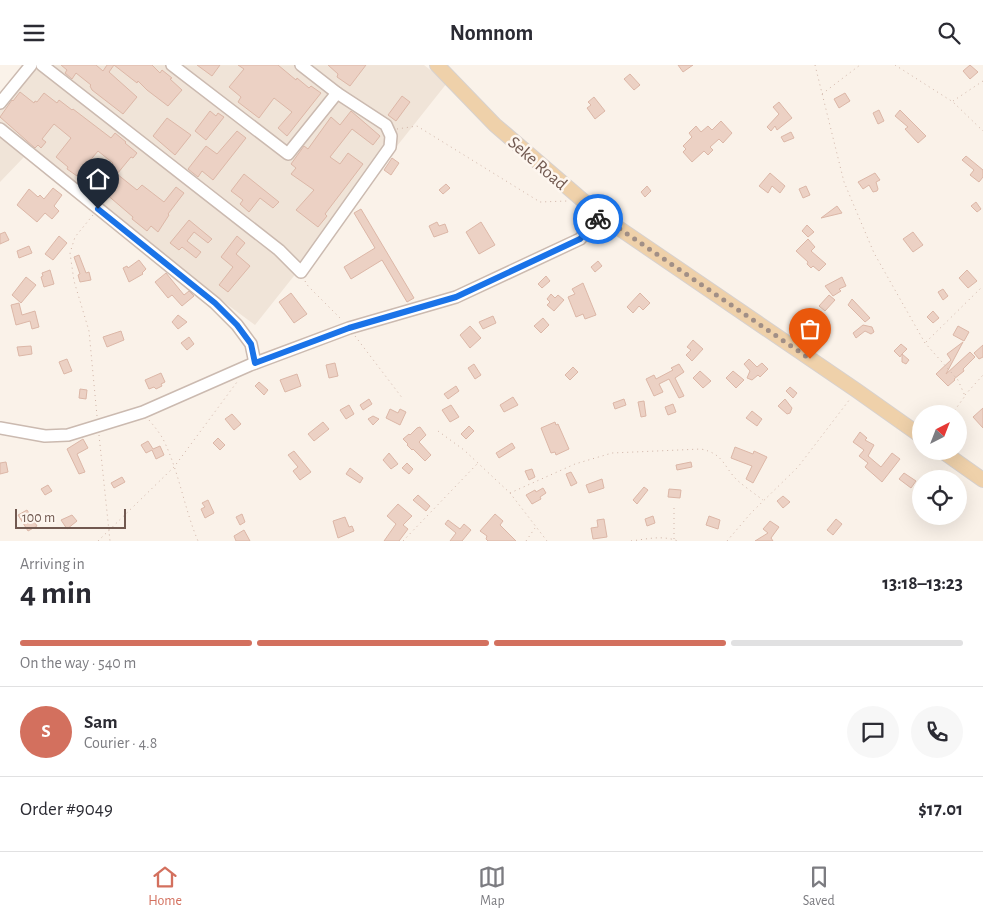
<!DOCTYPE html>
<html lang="en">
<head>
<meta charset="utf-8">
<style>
	body { margin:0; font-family:"Alegreya Sans",sans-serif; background:#f7f7f7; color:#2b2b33; height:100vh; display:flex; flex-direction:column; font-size:19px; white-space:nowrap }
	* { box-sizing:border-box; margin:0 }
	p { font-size:16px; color:#7c7c81 }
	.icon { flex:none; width:28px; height:28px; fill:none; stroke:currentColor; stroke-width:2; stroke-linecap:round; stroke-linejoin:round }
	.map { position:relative; height:476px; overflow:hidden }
	.panel { display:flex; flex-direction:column; background:#fff; flex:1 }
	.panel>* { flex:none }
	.needle { width:32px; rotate:42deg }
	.tools { position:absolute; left:912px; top:340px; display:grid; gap:10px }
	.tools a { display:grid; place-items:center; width:55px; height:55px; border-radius:50%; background:#fff; box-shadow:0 5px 20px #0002; font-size:25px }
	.scale { position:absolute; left:15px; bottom:12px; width:111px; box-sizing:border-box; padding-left:5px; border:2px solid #715950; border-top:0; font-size:14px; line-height:18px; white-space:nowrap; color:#715950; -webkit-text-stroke:4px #fdf6ef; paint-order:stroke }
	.pin { position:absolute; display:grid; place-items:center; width:42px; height:42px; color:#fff; margin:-51px -21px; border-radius:50% 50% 50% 0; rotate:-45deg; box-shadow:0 0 5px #0007 }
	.pin .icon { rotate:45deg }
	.courier { position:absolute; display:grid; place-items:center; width:50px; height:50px; margin:-25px; border:4px solid #1a73e8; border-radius:50%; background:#fff; color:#222; box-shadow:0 1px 6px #0007 }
	.headline em { font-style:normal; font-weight:700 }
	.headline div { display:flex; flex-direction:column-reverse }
	.headline { display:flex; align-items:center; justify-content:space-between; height:85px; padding:0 20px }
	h1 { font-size:32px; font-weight:700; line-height:38px }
	.bar { display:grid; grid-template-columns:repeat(4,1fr); gap:8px 5px; align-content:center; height:60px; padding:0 20px }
	.bar i { height:6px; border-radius:4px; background:#e1e1e2 }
	.bar .on { background:#d3705e }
	.bar p { grid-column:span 4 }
	.line { display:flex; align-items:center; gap:12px; padding:0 20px; border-top:1px solid #e1e1e2 }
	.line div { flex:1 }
	.round { display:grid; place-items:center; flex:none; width:52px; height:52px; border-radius:26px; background:#f7f7f7 }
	header { display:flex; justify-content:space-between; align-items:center; height:65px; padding:0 20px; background:#fff; font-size:22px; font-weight:700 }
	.dock { display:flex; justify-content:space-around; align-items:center; height:70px; border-top:1px solid #e1e1e2; background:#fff; font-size:14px; color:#7c7c81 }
	.dock a { display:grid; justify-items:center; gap:2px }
	.dock .on { color:#d3705e }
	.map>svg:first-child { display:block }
</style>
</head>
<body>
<header><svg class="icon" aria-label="menu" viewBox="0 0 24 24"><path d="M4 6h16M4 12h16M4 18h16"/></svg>Nomnom<svg class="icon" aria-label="search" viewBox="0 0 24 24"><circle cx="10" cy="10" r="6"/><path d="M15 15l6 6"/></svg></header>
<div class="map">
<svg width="983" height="476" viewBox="0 0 983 476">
	<rect width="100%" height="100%" fill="#faf2e9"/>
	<!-- residential -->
	<path fill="#f0e4d8" d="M34,0H424L447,18L255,260L98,144L24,92L0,117V39Z"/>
	<!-- building -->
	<g fill="#ecd1c4" stroke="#dcb7a7">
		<path d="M61,0H96L103,6L107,0H152L160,8L162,5L172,13L170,14L182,25L168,41L147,25L138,16L137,18L114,0L109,7L137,32L123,49L92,25L90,21L91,20L76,8L72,14L65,8L67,5Z"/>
		<path d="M197,0H220L212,11Z"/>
		<path d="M238,0H278L296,15L297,13L309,23L311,21L321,28L287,71L278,63L292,47L274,33L259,53L238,37L241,32L229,22L244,4Z"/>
		<path d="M328,0H366L350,21L337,12L338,9Z"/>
		<path d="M678,0H693L683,7Z"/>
		<path d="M970,0L978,7L970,14L963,6Z"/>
		<path d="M630,9L640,20L634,25L624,14Z"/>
		<path d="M20,27L34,38L35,36L37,37L44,28L57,38L59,35L72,45L73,44L111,73L115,68L126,77L125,78L137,88L133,93L131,92L117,109L137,125L142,120L164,137L176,122L184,128L168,149L169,150L158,167L151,161L147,166L132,154L133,152L105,128L102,132L92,125L113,98L98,86L77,111L67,104L68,102L56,92L71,73L54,59L42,74L46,77L41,83L38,80L35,83L0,52L12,35L13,36Z"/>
		<path d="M845,28L850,36L839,43L834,34Z"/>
		<path d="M402,31L410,37L396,56L388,50Z"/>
		<path d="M594,32L605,46L595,54L587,43L591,40L588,37Z"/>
		<path d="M779,37L792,53L777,65L775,61L771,66L767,62L779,49L773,42Z"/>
		<path d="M879,45L884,56L878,59L873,48Z"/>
		<path d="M900,45L926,71L918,78L905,64L908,62L895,51Z"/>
		<path d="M210,46L216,51L218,48L224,52L206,75L195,66Z"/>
		<path d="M351,46L380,71L373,80L352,64L330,92L340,99L348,88L363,99L325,149L327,151L318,162L296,145L314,125L291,109L296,103L291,99L304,81L308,84L331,52L340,60Z"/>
		<path d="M167,53L191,70L175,90L153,71Z"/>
		<path d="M721,56L732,68L723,78L719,74L710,82L713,85L708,90L704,86L692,97L683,87L686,84L683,81L692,72L689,68L696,61L701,67L708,61L712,65Z"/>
		<path d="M237,66L246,73L213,115L202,106L198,112L188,104L206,81L217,89Z"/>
		<path d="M791,67L794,73L784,77L781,72Z"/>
		<path d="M966,91L983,105V112L979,117L970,110L974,105L962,95Z"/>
		<path d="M392,93L399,98L391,110L384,105Z"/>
		<path d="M770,108L785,121L780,128L772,121L768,128L759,121Z"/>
		<path d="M875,108L880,115L876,117L878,124L877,126L873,127L869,120L863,124L858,117Z"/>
		<path d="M244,109L279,137L273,143L260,133L249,147L240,139L243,135L231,126Z"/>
		<path d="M446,119L450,123L443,129L439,125Z"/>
		<path d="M647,121L651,126L645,132L641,127Z"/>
		<path d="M806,121L810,130L803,133L799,124Z"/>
		<path d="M53,123L62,130L54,141L59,146L52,154L45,148L37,157L17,140L29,124L38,132L40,130L44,134Z"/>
		<path d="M976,137L981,144L977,147L971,141Z"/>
		<path d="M837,141L842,148L821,153Z"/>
		<path d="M361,144L414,233L407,237L382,195L351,214L344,202L375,183L354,148Z"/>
		<path d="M189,155L212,174L208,178L194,167L187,176L201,187L196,193L182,182L179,185L170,178Z"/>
		<path d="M437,157L439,161L445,159L448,167L434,172L429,161Z"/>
		<path d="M481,157L495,180L479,189L466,167Z"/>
		<path d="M807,160L814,167L808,172L802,166Z"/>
		<path d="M5,167L9,175L0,179V169Z"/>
		<path d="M913,167L923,180L913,187L903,174Z"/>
		<path d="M59,171L67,178L53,195L45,189Z"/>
		<path d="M237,171L245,178L236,189L250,201L228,227L219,220L233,202L221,192Z"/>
		<path d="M808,174L815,182L811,186L826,199L819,206L813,201L811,203L807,199L808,197L796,186Z"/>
		<path d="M29,181L32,188L19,193L17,186Z"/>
		<path d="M79,190L86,208L89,207L91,215L80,217L78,210L80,209L74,192Z"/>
		<path d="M139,195L146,204L142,208L143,209L129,217L123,203L127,201L128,203Z"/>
		<path d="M598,196L602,201L595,207L591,202Z"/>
		<path d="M50,205L54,219L44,222L41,212L43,211L42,208Z"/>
		<path d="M967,205L977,216L968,223L959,213Z"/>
		<path d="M166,208L184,230L189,226L194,231L182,241L172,230L168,233L155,217Z"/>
		<path d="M546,211L550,216L542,223L538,219Z"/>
		<path d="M26,212L36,220L21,238L12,230Z"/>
		<path d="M842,212L846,221L839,224L841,226L833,231L825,221Z"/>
		<path d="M583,218L596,250L585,254L583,249L576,252L568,232L575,229L572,224Z"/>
		<path d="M943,224L948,231L943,235L938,227Z"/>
		<path d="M291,228L307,249L294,258L279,237Z"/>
		<path d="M640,228L650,238L643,245L639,241L633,248L627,242Z"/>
		<path d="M551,229L555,233L558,230L564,235L554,246L547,240L550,237L547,234Z"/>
		<path d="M829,230L835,235L825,246L819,241Z"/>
		<path d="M852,234L870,253L865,257L848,240Z"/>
		<path d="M19,238L22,250L35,246L39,262L32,264L30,256L16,260L11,240Z"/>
		<path d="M933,246L939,253L933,258L927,252Z"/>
		<path d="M178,250L187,257L178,264L172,257Z"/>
		<path d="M493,251L496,258L483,264L479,257Z"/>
		<path d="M543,253L549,260L541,268L534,261Z"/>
		<path d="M863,260L872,262L874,267L871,269L865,266L856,273L853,268Z"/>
		<path d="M470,261L481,273L470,283L460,270Z"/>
		<path d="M958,261L969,267L964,276L953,270Z"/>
		<path d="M121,266L124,275L107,282L103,272Z"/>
		<path d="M189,272L194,279L187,285L181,278Z"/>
		<path d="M693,275L703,284L692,296L686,290L691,285L687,282Z"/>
		<path d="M963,277L946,309L970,287L975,292L963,304L964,306L954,314L955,315L948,321L936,309L951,295L947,289Z"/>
		<path d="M901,279L907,284L902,289L909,295L906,299L902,297V289L900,292L894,286Z"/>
		<path d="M983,280V292L979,294L974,288Z"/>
		<path d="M31,281L32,289L19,291L17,282Z"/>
		<path d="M67,294L72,306L64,309L59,297Z"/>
		<path d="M749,294L757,302L762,298L768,304L760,312L758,310L752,315L747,313L750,306L744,299Z"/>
		<path d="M335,298L338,311L329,313L326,300Z"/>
		<path d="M474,299L481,310L475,314L468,303Z"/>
		<path d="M679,299L684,307L675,313L684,331L679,333L669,314L659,319L663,327L654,331L646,314L654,310L656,314L673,305L671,303Z"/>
		<path d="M573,302L578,307L570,315L565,310Z"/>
		<path d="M700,306L711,316L703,323L693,313Z"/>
		<path d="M733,306L744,315L736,323L726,313Z"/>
		<path d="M161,308L165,317L161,319L162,321L156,324L154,322L149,324L145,315Z"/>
		<path d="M297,309L301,321L285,327L280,315Z"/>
		<path d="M259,317L268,325L264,330L255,321Z"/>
		<path d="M456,321L459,326L448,334L444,329Z"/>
		<path d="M790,322L797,328L793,333L786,326Z"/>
		<path d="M80,324L87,325L86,334L79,333Z"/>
		<path d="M513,332L518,340L504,347L500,340Z"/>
		<path d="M369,334L372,339L363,345L360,340Z"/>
		<path d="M624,334L626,340L615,344L613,338Z"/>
		<path d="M785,334L792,343L790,348L787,349L778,341Z"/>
		<path d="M644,336L646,351L641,352L638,337Z"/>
		<path d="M673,339L676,347L668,350L665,342Z"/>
		<path d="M349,340L354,349L346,354L340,345Z"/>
		<path d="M451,340L459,352L450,357L442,345Z"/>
		<path d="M983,343V363L973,352Z"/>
		<path d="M390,344L398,348L400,344L406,347L400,360L386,353Z"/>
		<path d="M752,346L762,354L757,361L746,353Z"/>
		<path d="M232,349L241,359L234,365L225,354Z"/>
		<path d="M373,351L379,354L373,360L368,354Z"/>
		<path d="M323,357L329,364L314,376L308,369Z"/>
		<path d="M555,357L556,360L558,359L569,384L556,390L555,387L551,388L541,363Z"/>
		<path d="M469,361L474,366L466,374L461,369Z"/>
		<path d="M420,362L426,370L419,377L431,390L425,396L413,384L412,385L407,380L408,379L403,374L409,369L410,370L417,363Z"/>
		<path d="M860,367L867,373L865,375L874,380L868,391L881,402L892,388L900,394L882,417L865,402L868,398L859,391L864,385L853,377Z"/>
		<path d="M218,373L225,380L220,385L213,378Z"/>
		<path d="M83,374L88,383L77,389L85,407L79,409L67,384Z"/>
		<path d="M148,376L153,384L160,381L164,390L156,394L152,385L146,388L141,380Z"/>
		<path d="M512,378L515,383L499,393L496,388Z"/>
		<path d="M735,382L753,389L754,386L767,392L753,418L746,414L752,401L731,393Z"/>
		<path d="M294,386L311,407L300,415L293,406L298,402L288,390Z"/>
		<path d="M389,388L398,399L391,404L383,395Z"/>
		<path d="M6,397L8,407L0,409V398Z"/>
		<path d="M691,397L692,402L677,405L676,400Z"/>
		<path d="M407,398L413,404L409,409L402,403Z"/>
		<path d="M350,403L363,413L360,418L346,409Z"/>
		<path d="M532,404L535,412L529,415L525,406Z"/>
		<path d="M571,407L577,418L571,421L566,409Z"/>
		<path d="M904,408L916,416L911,423L899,414Z"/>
		<path d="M122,412L125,417L114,423L111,418Z"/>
		<path d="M602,414L604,423L589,428L586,420Z"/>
		<path d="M48,420L52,426L45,430L41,424Z"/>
		<path d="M644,422L648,425L637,439L633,435Z"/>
		<path d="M543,423L546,428L540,432L541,434L532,439L526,430L535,425L536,427Z"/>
		<path d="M669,424L681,425L680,433L668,432Z"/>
		<path d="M418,430L430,441L426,446L413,435Z"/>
		<path d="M783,431L790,437L783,443L777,436Z"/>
		<path d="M208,435L214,448L205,453L201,444L205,442L202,438Z"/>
		<path d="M398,439L412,451L403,460L408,464L399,476H384L396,459L387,451Z"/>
		<path d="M27,445L37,461L28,466L18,450Z"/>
		<path d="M242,449L245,457L240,460L236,452Z"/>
		<path d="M495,449L503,456L500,460L516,476H488L486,474L487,471L480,466Z"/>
		<path d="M72,450L77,456L67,464L61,455Z"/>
		<path d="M653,451L655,458L647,461L645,454Z"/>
		<path d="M709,451L720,455L718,464L706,460Z"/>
		<path d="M345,452L349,462L352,461L354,466L338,473L333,456Z"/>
		<path d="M604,454L607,472L593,474L591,463L598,462L597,455Z"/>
		<path d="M836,454L842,459L833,470L827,465Z"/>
		<path d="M448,455L460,464L464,459L471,465L462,476H450L456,468L445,459Z"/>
		<path d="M770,456L779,462L771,473L773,476H755L768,468L763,464Z"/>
		<path d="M244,465L250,476H236L234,471Z"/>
	</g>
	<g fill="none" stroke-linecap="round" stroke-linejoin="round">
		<defs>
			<g id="minor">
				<path d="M42,0L279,185L301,207L390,82L391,71L386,60L337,28L301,0"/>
				<path d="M172,0L288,89L337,28"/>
				<path d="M0,38L31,0"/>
				<path d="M0,64L215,238L237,260L251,279L255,298"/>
				<path d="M0,363L45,371L68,370L143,347L250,300L349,263L456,232L580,174L601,151"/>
			</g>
			<g id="major">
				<path d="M437,0L495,60L601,151L856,325L921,371"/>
				<path d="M942,386L983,415"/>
			</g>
		</defs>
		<!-- minor casing -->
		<use href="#minor" stroke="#cbbab0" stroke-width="14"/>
		<!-- major casing -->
		<use href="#major" stroke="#d7d1ce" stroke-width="16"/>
		<!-- path -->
		<g stroke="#d0b4a7" stroke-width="1" stroke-dasharray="1 4" stroke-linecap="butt">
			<path d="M815,0L844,117L874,188L925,278L958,315L965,331L952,349"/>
			<path d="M895,0L953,37L983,66"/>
			<path d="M822,29L860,0"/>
			<path d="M953,36L983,16"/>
			<path d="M397,64L417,61L540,137L567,136"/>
			<path d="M93,150L75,172L70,188L74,216L89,266L97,351"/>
			<path d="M305,216L308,221L341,254"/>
			<path d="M355,271L403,334"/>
			<path d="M926,277L983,221"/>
			<path d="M965,330L983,310"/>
			<path d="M149,355C154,361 159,367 163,374C179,406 184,443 198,476"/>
			<path d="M438,366L464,385L510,428L547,476"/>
			<path d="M99,370L110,476"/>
			<path d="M510,428L575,399L612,388L701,384C724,389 723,401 737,415C745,422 755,429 763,435"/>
			<path d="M674,474V443"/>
			<path d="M98,476L174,402L237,317"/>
			<path d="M403,476L478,398"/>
			<path d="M526,476L535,463"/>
			<path d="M631,476C647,474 662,470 678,476"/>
			<path d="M727,476L751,448L798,402L850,334"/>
		</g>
		<!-- minor -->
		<use href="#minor" stroke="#fff" stroke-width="11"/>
		<!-- major -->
		<use href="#major" stroke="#efd1aa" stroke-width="14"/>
	</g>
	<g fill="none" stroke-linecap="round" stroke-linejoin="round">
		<!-- done -->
		<path stroke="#a18f86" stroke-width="5" stroke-dasharray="0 9" d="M598,154L601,151L810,294"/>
		<!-- route -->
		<path stroke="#1a73e8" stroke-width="6" d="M98,144L215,238L237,260L251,279L255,298L349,263L456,232L580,174L598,154"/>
	</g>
	<g text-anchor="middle" stroke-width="5" stroke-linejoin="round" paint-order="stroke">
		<!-- street labels -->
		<g font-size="18" fill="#715950" stroke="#fdf6ef">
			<text transform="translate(538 98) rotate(41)" y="6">Seke Road</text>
		</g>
	</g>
</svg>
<div class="tools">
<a><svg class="needle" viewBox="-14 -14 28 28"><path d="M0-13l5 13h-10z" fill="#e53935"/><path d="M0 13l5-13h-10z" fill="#7c7c81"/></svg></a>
<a><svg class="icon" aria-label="locate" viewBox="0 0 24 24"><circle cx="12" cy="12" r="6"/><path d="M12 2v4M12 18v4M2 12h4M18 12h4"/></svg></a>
</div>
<div class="scale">100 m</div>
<div class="pin" style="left:810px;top:294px;background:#ea580c"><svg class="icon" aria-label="bag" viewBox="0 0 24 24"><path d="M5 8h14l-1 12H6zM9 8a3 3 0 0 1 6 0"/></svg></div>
<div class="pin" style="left:98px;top:144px;background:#1f2937"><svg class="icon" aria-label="home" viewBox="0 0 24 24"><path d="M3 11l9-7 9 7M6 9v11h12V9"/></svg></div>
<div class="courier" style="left:598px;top:154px"><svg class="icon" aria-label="bike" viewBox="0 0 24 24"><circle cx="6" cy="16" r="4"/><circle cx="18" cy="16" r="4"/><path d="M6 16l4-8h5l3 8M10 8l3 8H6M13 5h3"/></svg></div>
</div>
<section class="panel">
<div class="headline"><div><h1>4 min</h1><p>Arriving in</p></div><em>13:18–13:23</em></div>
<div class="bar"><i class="on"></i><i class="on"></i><i class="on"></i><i></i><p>On the way · 540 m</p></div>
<div class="line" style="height:90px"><b class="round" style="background:#d3705e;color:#fff">S</b><div><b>Sam</b><p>Courier · 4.8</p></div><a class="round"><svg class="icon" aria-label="chat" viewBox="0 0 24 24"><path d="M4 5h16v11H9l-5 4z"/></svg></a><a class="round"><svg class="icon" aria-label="phone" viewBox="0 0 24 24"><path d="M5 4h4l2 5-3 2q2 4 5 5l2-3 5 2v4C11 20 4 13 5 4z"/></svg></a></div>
<div class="line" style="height:65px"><div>Order #9049</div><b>$17.01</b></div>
</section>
<nav class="dock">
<a class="on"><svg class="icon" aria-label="home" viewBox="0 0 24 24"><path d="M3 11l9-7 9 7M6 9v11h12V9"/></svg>Home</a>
<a><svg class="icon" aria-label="map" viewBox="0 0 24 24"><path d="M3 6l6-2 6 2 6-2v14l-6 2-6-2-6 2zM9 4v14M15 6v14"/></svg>Map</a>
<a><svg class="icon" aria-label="saved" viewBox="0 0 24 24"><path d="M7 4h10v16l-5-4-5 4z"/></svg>Saved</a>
</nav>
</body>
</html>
